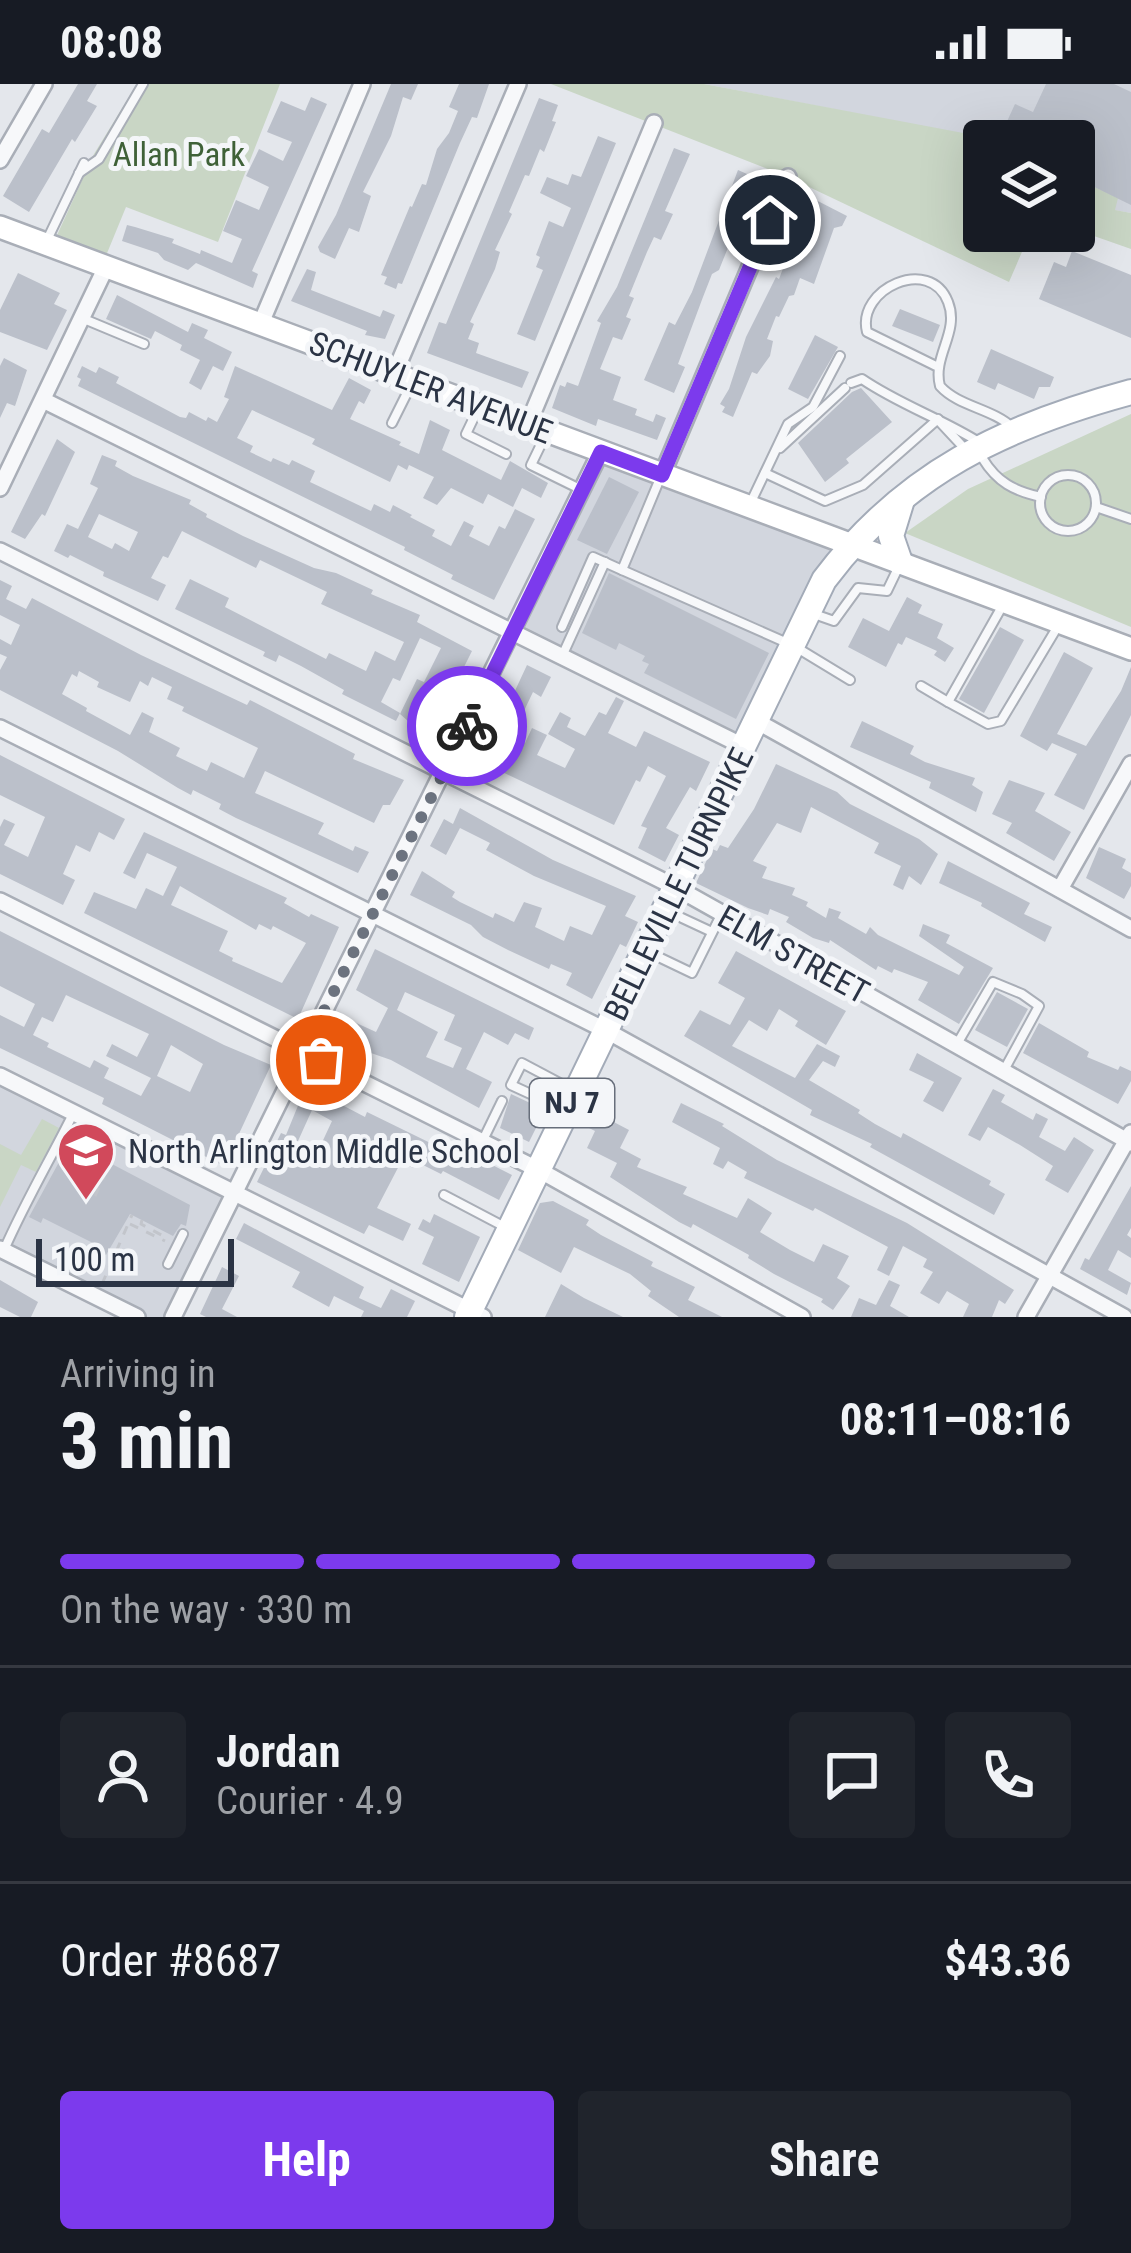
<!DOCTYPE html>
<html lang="en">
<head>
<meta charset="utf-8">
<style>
	body { margin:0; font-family:"Roboto Condensed",sans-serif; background:#20242c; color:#f1f3f6; height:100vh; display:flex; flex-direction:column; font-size:45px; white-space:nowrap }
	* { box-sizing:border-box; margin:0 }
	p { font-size:39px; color:#9ea1a6 }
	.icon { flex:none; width:66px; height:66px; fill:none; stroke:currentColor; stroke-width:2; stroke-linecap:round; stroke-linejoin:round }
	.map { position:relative; height:1233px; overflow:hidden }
	.details { display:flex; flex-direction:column; background:#171b24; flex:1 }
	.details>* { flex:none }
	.fabs { position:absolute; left:963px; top:36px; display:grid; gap:24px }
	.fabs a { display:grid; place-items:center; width:132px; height:132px; border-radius:12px; background:#171b24; box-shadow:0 12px 48px #0002; font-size:60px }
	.scale { position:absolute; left:36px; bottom:30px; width:198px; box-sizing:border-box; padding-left:12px; border:6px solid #2b3445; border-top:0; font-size:33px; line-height:42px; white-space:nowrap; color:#2b3445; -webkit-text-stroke:9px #f4f6f9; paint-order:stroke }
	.pin { position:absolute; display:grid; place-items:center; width:102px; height:102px; color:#fff; margin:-51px; border:6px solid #fff; border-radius:50%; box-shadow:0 3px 12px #0007 }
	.courier { position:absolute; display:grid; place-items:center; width:120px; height:120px; margin:-60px; border:9px solid #7c3aed; border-radius:50%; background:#fff; color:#222; box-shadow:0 3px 15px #0007 }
	.headline em { font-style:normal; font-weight:700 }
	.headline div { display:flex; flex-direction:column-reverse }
	.headline { display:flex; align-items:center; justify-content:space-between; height:204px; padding:0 60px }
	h1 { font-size:78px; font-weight:700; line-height:90px }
	.bar { display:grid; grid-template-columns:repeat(4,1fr); gap:18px 12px; align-content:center; height:144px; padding:0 60px }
	.bar i { height:15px; border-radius:9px; background:#363941 }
	.bar .on { background:#7c3aed }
	.bar p { grid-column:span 4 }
	.line { display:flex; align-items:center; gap:30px; padding:0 60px; border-top:3px solid #363941 }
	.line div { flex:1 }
	.round { display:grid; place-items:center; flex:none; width:126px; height:126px; border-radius:12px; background:#20242c }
	.button { display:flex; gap:24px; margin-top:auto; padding:24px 60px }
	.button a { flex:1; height:138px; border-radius:12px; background:#7c3aed; color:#fff; font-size:48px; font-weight:700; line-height:138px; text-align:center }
	.button a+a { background:#20242c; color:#f1f3f6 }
	.status { display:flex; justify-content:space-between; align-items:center; height:84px; padding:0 60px; background:#171b24; direction:ltr }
	.status svg { height:33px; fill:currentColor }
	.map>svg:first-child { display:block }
</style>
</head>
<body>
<div class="status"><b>08:08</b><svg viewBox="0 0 49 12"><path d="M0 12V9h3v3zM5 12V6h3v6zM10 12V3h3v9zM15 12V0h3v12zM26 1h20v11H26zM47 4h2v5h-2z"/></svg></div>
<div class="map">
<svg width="1131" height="1233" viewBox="0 0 1131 1233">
	<rect width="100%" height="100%" fill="#e4e7ec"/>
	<!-- built -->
	<g fill="#d2d6de">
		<path d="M704,0H1131V129L1114,126L1074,57H999Z"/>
		<path d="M601,367L853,461L745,663L512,548Z"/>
		<path d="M0,992L233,1107L173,1233H137L0,1165Z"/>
	</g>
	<!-- green -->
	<g fill="#c9d6c5">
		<path d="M137,0H280L218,158L126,123L103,179L53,160L94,70Z"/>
		<path d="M551,0H704L995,55L999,57H984V147H1031L1009,198L788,93Z"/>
		<path d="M1074,93L1118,114L1115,126L1131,129V165L1074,145Z"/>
		<path d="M1131,330V543L905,449L968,405Z"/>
		<path d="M42,1035L59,1044L36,1088L21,1081L0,1123V1060L21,1071Z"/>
	</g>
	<!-- building -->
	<g fill="#bbc0ca" fill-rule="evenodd">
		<path d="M78,0H97L87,17L97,22L75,58L72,55L29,128L3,112L42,45L49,49Z"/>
		<path d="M391,0H418L411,16L403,13L391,52L363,108L371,112L359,148L349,144L335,175L320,168L318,163L336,131Z"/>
		<path d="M459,0H489L477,34L472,33L460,59L402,200L398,199L396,205L384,200L387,193L381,191L410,122L412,123L422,100L426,101L437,65L449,49L458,27L449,23Z"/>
		<path d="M1046,0H1114L1131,8V121L1074,93V57H998L1015,20L1033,28Z"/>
		<path d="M311,13L327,20L252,187L258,190L253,204L196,179L188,186L164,176L158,169L122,157L127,141L135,143L174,155L172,159L200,170L201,166L232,179L242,155L223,147L236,116L259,126L269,103L246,92L259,65L283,77L292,58L267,48L281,17L305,27Z"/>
		<path d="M539,14L558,21L552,37L556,38L544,68L540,65L529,92L525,91L509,128L512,130L495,166L500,168L495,185L470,238L474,240L468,255L479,259L476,269L529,288L522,304L427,269L439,238L446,240Z"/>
		<path d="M598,52L616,59L535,257L517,250L543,186L536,183L540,173L536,171L549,137L563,143L571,124L540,109L547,93L568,101L572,90L581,93Z"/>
		<path d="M674,64L690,70L665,127L673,130L661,156L654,153L647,168L629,212L634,214L626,233L631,235L622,256L613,253L600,285L621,293L613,316L637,325L635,331L653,338L656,330L666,334L657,356L598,335L596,342L552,324L560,301L565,303L567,298L578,302L601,239L597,237L617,203Z"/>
		<path d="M738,86L756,94L719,186L712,190L703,213L678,280L685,283L674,309L644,296L669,238L675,241L692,208Z"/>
		<path d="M810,113L847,132L842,142L834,144L814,200L800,194L794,211L789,212L779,233L776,232L767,255L773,257L770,272L757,290L752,288L733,333L722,328L725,323L720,320L729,305L746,253L776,193L779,195Z"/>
		<path d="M1072,167L1131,191V254L1039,215L1054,178L1066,183Z"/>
		<path d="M307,185L316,188L311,206L380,233L383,226L395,231L385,255L365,251L367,247L291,217Z"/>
		<path d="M18,189L60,209L54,220L67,226L47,266L0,248V226Z"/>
		<path d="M117,211L188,248L192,239L208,246L204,254L232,268L223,287L213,282L201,306L189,299L200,276L180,266L182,261L155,247L151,255L106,235Z"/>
		<path d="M900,225L940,241L933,258L892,242Z"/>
		<path d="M815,251L838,263L808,315L788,305Z"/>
		<path d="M991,265L1054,293L1050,303H1039L1034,315L998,299L995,306L977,298Z"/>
		<path d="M4,274L27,286L15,322L7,319L0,334V282Z"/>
		<path d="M82,282L96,289L99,283L119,293L116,299L180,333L186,334L189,328L206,337L208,333L217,338L229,315L224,313L235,282L332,326L349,294L371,306L364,320L359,317L350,335L401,358L399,361L419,370L430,336L450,346L442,366L501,396L510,377L548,399L541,414L522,404L513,423L488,410L483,420L451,404L437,421L423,414L434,393L409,381L407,386L398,381L390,398L312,360L315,355L252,326L237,354L253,362L250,368L271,378L273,374L289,381L292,376L315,387L310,398L371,427L374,420L390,428L393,421L412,431L410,433L435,446L432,452L451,462L464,437L474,442L469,452L489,462L499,442L505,445L515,425L535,435L494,516L451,495L453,491L404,466L405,463L78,302L81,295L77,293Z"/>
		<path d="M861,304L892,338L846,375L849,379L825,398L798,359L852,308Z"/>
		<path d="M57,355L75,368L45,432L42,430L25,455L11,448Z"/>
		<path d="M102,371L117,377L115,382L133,392L191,416L189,420L207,430L206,433L243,452L314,484L336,489L373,506L371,510L420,531L417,538L472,567L435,641L431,639L425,652L400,630L417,595L424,598L441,564L420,554L400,597L393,594L381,618L400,629L396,637L342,610L344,606L301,582L279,571L276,578L263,572L265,568L175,525L190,495L229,514L225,523L326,575L329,569L366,587L375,567L395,577L404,558L321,520L327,508L260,476L256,484L182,447L168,474L163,472L151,494L166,501L158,517L103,492L104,488L70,471L68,474L54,467L67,440L78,445L98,404L90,400ZM99,430L138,448L129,467L115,459L112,465L88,453Z"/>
		<path d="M609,393L639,408L607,470L577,456Z"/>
		<path d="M609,489L769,569L736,635L644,589L649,580L642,577L645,572L619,559L616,566L582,549Z"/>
		<path d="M0,496L12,502L6,515L26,525L32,514L141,571L247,621L250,616L355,670L353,675L404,696L390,721H383L374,739L265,687L255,709L324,739L318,750L353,767L355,762L369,768L358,789L236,734L219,725L221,720L193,706L191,711L178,704L118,667L0,606V586L7,573L0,570V555L11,561L20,541L0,531ZM79,587L99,598L97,603L130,618L140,597L148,602L152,593L172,603L167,615L184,623L182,627L258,664L244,694L211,678L207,687L176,672L180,664L149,648L154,634L142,628L130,651L86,627L87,624L62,610L72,590L77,593Z"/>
		<path d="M907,513L922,521L918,529L943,540L937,554L954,564L945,578L934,571L937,567L906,553L902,561L898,559L886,583L848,563L863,534L889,547Z"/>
		<path d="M1000,543L1024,556L984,629L959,615Z"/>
		<path d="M1064,568L1093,584L1057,650L1086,662L1121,607L1131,583V631L1084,726L1054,711L1077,670L1052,659L1047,667L1020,652Z"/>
		<path d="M527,581L551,593L541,613L533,608L522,631L507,624Z"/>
		<path d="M616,613L624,617L608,649L636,663L644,647L710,678L696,707L690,703L666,744L679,751L665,778L638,764L647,744L641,742L666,692L648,682L640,698L636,696L614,741L479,677L496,645L525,659L532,644L547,651L537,671L565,684L575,665L548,650L560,628L571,634L567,643L585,652L599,628L606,631Z"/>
		<path d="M862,637L914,662L910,670L925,678L975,694L972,701L983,708L976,728L929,704L931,698L850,663Z"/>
		<path d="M0,671L125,735L114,756L99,748L90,768L76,761L63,790L75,796L63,821L0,790V743L4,735L15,740L4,761L28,773L45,733L0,711Z"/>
		<path d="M776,680L837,708L850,720L919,755L938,770L921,801L909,792L903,806L893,801L901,782L874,769L879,759L811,723L801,749L777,739L753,777L767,783L762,794L795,804L792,811L808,818L806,822L826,834L829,824L841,828L838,834L866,850L870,843L878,851L959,891L964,883L919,852L923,840L950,851L946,859L993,884L959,940L918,916L928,898L894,885L892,889L878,882L876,886L830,856L829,859L813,854L786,838L789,833L770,825L768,831L748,824L696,799L712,765L717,767L720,761L728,764L754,725Z"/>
		<path d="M1009,696L1045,709L1035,727L1071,748L1054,777L1006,749L1012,739L992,730Z"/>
		<path d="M460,724L553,776L636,812L625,832L638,838L626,863L620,860L592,915L566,901L572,889L551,880L549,885L508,866L483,853L471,841L410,811L422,787L455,808L452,813L460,818L493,834L495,829L514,838L524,818L542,824L535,843L564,857L570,842L592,851L606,822L534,792L486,766L490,759L460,744L446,771L430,762L444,735L453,740Z"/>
		<path d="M144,748L287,814L284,819L309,833L311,830L339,843L298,935L84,829L94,808L136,825L146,804L163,812L177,783L147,769L135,795L123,789ZM180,802L256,846L259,840L271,846L273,842L306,859L282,899L232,877L233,874L219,867L228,847L171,821Z"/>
		<path d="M1099,763L1126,775L1122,784L1131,789V802L1124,815L1086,794Z"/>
		<path d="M948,777L1030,819L1024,830L1052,843L1045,858L981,822L982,819L939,799Z"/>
		<path d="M0,847L224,961L271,981L224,1082L102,1020L104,1014L0,964V931L24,943L35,920L0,902ZM66,911L149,950L137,973L112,960L106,972L151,994L141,1012L104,994L109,984L94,976L90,984L47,963L49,959L33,951L42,933L53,938ZM171,961L203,980L190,1008L157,992Z"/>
		<path d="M375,865L534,944L529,956L515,949L508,961L484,948L466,985L492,998L479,1024L391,976L351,962L352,958L333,948L341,932L376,948L388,924L356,906ZM405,908L455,931L444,956L462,964L453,984L426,973L438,948L397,926Z"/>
		<path d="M736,867L846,927L826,961L795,942L798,937L779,925L767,947L749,936L732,962L795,994L817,960L840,972L835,983L823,977L809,996L860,1026L858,1029L875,1040L901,1054L903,1049L991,1097L989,1101L1005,1110L994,1131L870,1063L872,1060L810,1031L812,1026L684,952L700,926L730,941L745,914L718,899Z"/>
		<path d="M997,908L1028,925L1007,963L975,946Z"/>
		<path d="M1039,939L1089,968L1087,973L1118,986L1120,982L1131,987V997L1118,1020L1023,969Z"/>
		<path d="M917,969L962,994L943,1028L923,1017L934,998L909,986Z"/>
		<path d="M306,1002L365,1033L367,1028L457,1072L461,1065L512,1091L499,1116L443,1087L441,1090L421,1080L413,1084L401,1078L377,1124L411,1140L403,1157L369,1141L364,1150L257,1098L281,1049L286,1051ZM312,1026L332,1037L318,1067L298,1057Z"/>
		<path d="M993,1005L1005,1011L1001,1018L1033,1036L1036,1029L1048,1035L1039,1053L1065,1067L1074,1053L1094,1066L1068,1109L1045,1096L1053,1082L1020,1061L988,1043L980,1057L968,1051Z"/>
		<path d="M511,1010L545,1026L529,1058L500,1044Z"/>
		<path d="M681,1019L724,1040L722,1042L777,1076L907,1139L1014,1206L1005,1220L999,1216L992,1233H963L969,1220L947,1207L939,1220L920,1209L933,1188L923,1183L927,1175L903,1162L889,1192L877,1186L888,1163L815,1124L813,1127L744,1094L747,1088L728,1077L723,1085L713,1080L720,1064L672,1038Z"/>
		<path d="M587,1024L629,1046L620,1064L641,1075L637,1083L687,1103L683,1110L737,1134L748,1114L772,1129L760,1148L790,1166L814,1178L823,1160L849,1172L837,1194L850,1202L833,1226L821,1218L823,1215L774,1190L748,1174L749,1171L693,1140L691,1144L679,1138L610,1093L617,1079L587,1064L595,1047L583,1041Z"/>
		<path d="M70,1058L190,1121L186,1142L181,1140L173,1152L130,1130L106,1171L93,1164L95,1160L43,1134L41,1139L29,1133Z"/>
		<path d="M1131,1102V1144L1127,1151L1131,1154V1174L1118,1166L1108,1186L1131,1199L1127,1211L1080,1185L1085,1174L1089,1176Z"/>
		<path d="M553,1117L589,1136L586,1141L601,1151L653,1178L651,1182L695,1203L688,1216L722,1233H679L648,1212L651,1207L630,1190L574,1163L561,1189L518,1166L540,1119Z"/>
		<path d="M434,1130L480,1153L459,1198L422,1180L434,1153L418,1145L423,1135L430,1139Z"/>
		<path d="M244,1139L364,1203L359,1214L381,1224L391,1205L415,1217L407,1233H361L364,1227L334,1212L329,1223L292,1203L300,1188L236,1155Z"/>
		<path d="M222,1183L239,1192L222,1225L237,1233H206L200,1230Z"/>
		<path d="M0,1196L38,1218L31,1233H20L0,1223Z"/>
		<path d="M889,1196L900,1201L890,1222L909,1233H851L859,1214L876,1221Z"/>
		<path d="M561,1200L584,1214L623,1233H545Z"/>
	</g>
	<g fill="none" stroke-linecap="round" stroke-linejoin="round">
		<defs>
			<g id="lane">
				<path d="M79,89L99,75L143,0"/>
				<path d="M47,156L84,79"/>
				<path d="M84,235L144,260"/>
				<path d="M938,283L867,248C856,205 930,171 948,218C960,248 932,272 940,302C959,323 992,324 1013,344"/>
				<path d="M851,299L862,295C900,321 943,335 982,360"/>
				<path d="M477,327L466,350L506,370"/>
				<path d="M938,336L965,365"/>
				<path d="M392,339L413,297"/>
				<path d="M547,348L531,381L582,406"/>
				<path d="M780,364L845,304"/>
				<path d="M983,375C997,398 1014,407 1041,413"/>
				<path d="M765,389L825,417L863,401L938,335"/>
				<circle cx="1068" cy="419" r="28"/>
				<path d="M750,420L788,340L813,323L840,272"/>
				<path d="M1096,423L1131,435"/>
				<path d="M622,486L794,562L850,596"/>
				<path d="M1004,519L948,618L988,640L1001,637L1058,542"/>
				<path d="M814,530L834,537L858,504L887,507L900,480"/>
				<path d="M562,543L593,473L622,486L661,392"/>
				<path d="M563,570L605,478"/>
				<path d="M921,602L948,618"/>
				<path d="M682,834L712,848"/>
				<path d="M646,867L692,889L722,829"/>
				<path d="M957,960L993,898L1022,910L1039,922L1003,988"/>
				<path d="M561,1024L511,1001L522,979L571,1005"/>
				<path d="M483,1056L502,1017"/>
				<path d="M444,1111L503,1142"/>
				<path d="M4,1166C25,1118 50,1076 73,1030"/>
				<path d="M168,1180L183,1150"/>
			</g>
			<g id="street">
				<path d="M0,76L44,0"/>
				<path d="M261,239L362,0"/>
				<path d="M395,288L518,0"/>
				<path d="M45,317L745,663"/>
				<path d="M529,338L654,39"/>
				<path d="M662,391L788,93"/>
				<path d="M0,404L107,181"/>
				<path d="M0,467L675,803L1131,1059"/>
				<path d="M758,638L1131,845"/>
				<path d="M0,644L607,947L1124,1233"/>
				<path d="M1060,805L1131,680"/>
				<path d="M0,817L539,1086L802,1233"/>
				<path d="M0,992L483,1233"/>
				<path d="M0,1165L137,1233"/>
				<path d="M173,1233L601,367"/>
				<path d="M1026,1233L1131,1049"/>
			</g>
			<path id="secondary" d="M0,143L1131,565"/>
			<g id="primary">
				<path d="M900,478L891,452L902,416"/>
				<path d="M467,1233L824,496C904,389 1005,342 1131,308"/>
			</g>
		</defs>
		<!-- lane casing -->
		<use href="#lane" stroke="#a9aeb7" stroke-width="12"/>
		<!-- street casing -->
		<use href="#street" stroke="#a9aeb7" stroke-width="20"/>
		<!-- secondary casing -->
		<use href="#secondary" stroke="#a9aeb7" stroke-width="26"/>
		<!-- primary casing -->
		<use href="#primary" stroke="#a3abb8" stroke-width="28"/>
		<!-- path -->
		<g stroke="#c2c5cb" stroke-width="3" stroke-dasharray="9 9" stroke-linecap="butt">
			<path d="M95,1112L117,1065"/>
			<path d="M142,1136L141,1140L167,1154"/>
			<path d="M130,1140L165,1157"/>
			<path d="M102,1200L132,1131"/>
		</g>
		<!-- lane -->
		<use href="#lane" stroke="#f7f8fa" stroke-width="8"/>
		<!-- street -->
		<use href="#street" stroke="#f7f8fa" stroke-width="15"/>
		<!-- secondary -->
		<use href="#secondary" stroke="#fff" stroke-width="21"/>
		<!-- primary -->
		<use href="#primary" stroke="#fff" stroke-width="24"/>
	</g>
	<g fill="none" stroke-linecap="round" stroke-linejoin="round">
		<!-- done -->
		<path stroke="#6c737f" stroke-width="12" stroke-dasharray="0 21.6" d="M321,976L304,967L467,642"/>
		<!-- route -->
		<path stroke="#7c3aed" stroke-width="15" d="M467,642L601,368L662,391L770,136"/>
	</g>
	<!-- icons -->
	<defs>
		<symbol id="school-pin" viewBox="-11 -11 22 30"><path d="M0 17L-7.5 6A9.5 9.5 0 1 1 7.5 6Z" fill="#d1495b" stroke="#f4f6f9"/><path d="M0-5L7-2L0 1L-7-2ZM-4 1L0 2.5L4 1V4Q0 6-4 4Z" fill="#fff"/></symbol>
	</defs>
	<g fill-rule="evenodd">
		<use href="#school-pin" x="53" y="1034" width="66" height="90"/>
	</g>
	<g text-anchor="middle" stroke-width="10" stroke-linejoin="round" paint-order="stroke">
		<!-- shield labels -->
		<rect fill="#f4f6f9" stroke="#676e7b" stroke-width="3" x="530" y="995" width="84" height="48" rx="9"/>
		<g font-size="30" font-weight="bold" fill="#2b3445">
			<text x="572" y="1029">NJ 7</text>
		</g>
		<!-- park labels -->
		<g font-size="33" fill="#3f6138" stroke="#f4f6f9">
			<text x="179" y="82">Allan Park</text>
		</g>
		<!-- street labels -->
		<g font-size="33" fill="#2b3445" stroke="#f4f6f9">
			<text transform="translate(431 303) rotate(21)" y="12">SCHUYLER AVENUE</text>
			<text transform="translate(678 800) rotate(-64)" y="12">BELLEVILLE TURNPIKE</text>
			<text transform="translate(794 870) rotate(29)" y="12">ELM STREET</text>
		</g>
		<!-- poi labels -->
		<g font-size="33" fill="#2b3445" stroke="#f4f6f9" text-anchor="start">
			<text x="128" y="1079">North Arlington Middle School</text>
		</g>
	</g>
</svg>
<div class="fabs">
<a><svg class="icon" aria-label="layers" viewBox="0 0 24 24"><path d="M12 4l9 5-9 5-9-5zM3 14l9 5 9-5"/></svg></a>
</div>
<div class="scale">100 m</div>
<div class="pin" style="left:321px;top:976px;background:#ea580c"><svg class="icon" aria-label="bag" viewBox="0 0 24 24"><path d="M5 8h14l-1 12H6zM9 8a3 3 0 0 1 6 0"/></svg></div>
<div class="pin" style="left:770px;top:136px;background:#1f2937"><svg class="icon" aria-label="home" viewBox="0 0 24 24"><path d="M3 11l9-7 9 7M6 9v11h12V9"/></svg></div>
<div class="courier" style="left:467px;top:642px"><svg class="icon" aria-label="bike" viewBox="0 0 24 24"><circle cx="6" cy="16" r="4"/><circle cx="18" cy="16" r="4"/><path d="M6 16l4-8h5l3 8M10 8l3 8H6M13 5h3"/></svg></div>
</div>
<section class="details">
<div class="headline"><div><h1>3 min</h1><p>Arriving in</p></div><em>08:11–08:16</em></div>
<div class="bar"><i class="on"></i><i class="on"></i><i class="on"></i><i></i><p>On the way · 330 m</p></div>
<div class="line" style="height:216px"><a class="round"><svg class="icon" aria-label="person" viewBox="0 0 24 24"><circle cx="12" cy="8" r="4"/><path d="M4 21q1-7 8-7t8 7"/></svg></a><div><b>Jordan</b><p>Courier · 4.9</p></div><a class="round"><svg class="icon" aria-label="chat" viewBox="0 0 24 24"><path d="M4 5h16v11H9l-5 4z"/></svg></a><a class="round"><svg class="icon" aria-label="phone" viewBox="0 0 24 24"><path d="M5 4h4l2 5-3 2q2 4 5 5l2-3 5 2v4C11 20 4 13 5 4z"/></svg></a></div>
<div class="line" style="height:156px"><div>Order #8687</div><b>$43.36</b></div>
<div class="button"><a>Help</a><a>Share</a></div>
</section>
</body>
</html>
